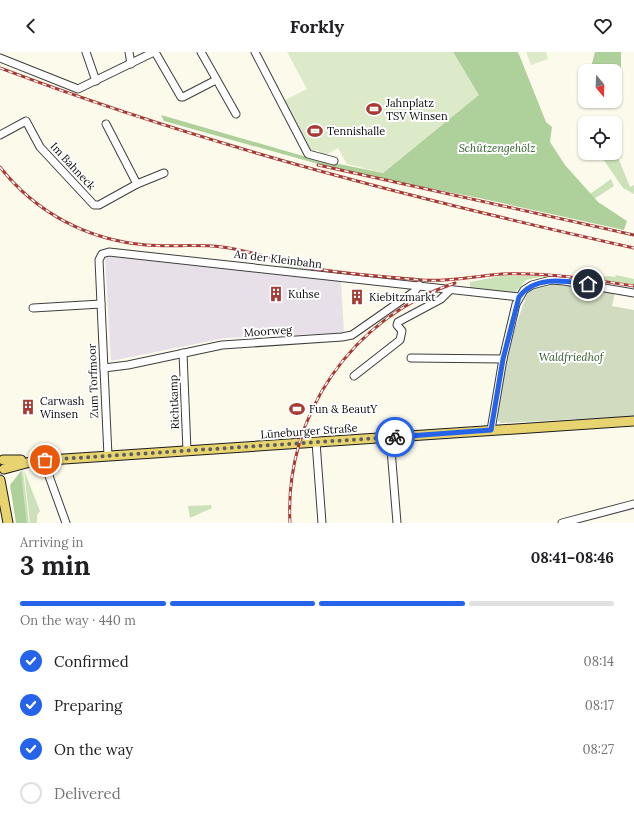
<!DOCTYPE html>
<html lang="en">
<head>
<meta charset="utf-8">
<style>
	body { margin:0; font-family:Lora,serif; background:#f6f6f6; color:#202124; height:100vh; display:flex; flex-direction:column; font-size:15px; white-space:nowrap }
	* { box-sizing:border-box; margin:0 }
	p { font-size:13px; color:#757577 }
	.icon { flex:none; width:22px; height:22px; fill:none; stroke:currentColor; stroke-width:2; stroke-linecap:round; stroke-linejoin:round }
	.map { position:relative; height:471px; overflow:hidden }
	.side { display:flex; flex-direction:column; background:#fff; flex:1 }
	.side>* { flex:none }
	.needle { width:26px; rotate:161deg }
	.fabs { position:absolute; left:578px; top:12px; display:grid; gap:8px }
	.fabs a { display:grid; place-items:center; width:44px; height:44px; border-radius:8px; background:#fff; box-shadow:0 1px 3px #0004; font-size:20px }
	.pin { position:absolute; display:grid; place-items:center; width:34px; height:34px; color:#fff; margin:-17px; border:2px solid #fff; border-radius:50%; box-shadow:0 1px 4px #0007 }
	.courier { position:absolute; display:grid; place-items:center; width:40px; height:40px; margin:-20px; border:3px solid #2563eb; border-radius:50%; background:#fff; color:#222; box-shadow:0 1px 5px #0007 }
	.headline em { font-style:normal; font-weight:800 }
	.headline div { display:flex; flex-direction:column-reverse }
	.headline { display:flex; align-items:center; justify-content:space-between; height:68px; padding:0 20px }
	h1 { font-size:26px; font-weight:800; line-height:30px }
	.bar { display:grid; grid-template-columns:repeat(4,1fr); gap:6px 4px; align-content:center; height:48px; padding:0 20px }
	.bar i { height:5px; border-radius:3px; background:#e0e0e0 }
	.bar .on { background:#2563eb }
	.bar p { grid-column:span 4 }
	ol { padding:0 20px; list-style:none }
	li { display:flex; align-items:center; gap:12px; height:44px }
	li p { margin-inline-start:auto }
	li .icon { padding:4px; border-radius:50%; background:#2563eb; color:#fff; stroke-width:4 }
	li:last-child { color:#757577 }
	li i { width:22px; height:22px; border:2px solid #e0e0e0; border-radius:50% }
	header { display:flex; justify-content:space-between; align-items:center; height:52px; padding:0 20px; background:#fff; font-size:18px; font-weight:800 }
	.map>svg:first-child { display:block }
</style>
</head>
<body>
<header><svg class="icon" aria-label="back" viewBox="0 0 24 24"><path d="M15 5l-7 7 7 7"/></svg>Forkly<svg class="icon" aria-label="heart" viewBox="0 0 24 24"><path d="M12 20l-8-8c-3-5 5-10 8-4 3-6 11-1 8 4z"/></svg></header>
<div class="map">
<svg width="634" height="471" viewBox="0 0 634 471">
	<rect width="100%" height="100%" fill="#fcfaeb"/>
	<!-- industrial -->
	<path fill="#e8e0e9" d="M105,204L341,229L344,281L225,286L111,309Z"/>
	<!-- green -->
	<g fill="#cbe2b9">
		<path d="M615,98L630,135L634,133V142L623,136L603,107L605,101H615Z"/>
		<path d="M611,127L614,134L594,147L590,142Z"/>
		<path d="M277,211L324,220L412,229L410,230L284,216Z"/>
		<path d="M592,218L596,219L597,224L600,226L608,224L615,225L616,223L634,227V233L590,226Z"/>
		<path d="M501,224H547L526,228L515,241L470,236V230Z"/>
		<path d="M23,418L29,471H27L21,419Z"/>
		<path d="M24,418L40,459L37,463V471H30Z"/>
		<path d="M211,453L212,456L190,466L188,454Z"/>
	</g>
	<!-- forest -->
	<g fill="#aed09b">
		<path d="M453,0H518L546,70L552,75L550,90L565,113L598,150L627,169L624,178L479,146L347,120L164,69L161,63L310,106L383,121L478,43Z"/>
		<path d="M595,0H621V28L615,29V19H590Z"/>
		<path d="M21,419L27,471H16L10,433Z"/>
	</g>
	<!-- cemetery -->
	<path fill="#d0dbc0" d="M551,232L615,240L612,254L634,258V364L501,371L498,369L497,361L509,293L528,239L534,235Z"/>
	<!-- pitch -->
	<g fill="#dceaca">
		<path d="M287,0H453L479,43L383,121L347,112L338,96L322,105L318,98L311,101L283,49L307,37Z"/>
		<path d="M526,0H546L548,7L531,13Z"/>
	</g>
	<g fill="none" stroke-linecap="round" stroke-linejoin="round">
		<defs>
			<g id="minor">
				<path d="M86,0L96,29"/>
				<path d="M129,0L131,12"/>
				<path d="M155,0L181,45H183L216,28"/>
				<path d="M201,0L236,62"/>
				<path d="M255,0L308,102L334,109"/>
				<path d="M0,6L78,37L154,0"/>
				<path d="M106,72L137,132"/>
				<path d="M0,83L26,69L40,95L94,153H99L137,132L164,121"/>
				<path d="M33,256L101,252"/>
				<path d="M183,301L187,399"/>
				<path d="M411,306L503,307"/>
				<path d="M104,316L128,313L222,293L342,285L352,283L415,239L419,233"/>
				<path d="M354,324L400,288L402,279L397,273L398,270L441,247L451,237"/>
				<path d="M491,378L503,307L516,252L524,238L532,233L551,228L564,229L634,241"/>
				<path d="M390,385L397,471"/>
				<path d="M316,390L322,471"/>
				<path d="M108,404L99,208L102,202L109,200L519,245"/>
				<path d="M55,408L49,413V424L66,471"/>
				<path d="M562,471L634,452"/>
			</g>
			<g id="major">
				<path d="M3,408H21"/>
				<path d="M4,417L34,409L634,369"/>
				<path d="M0,428L8,471"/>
			</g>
		</defs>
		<!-- minor casing -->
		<use href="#minor" stroke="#3e3e3e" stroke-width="9"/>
		<!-- major casing -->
		<use href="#major" stroke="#1c1c1c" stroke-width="11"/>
		<!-- minor -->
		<use href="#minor" stroke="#fff" stroke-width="7"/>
		<!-- major -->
		<use href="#major" stroke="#e7d471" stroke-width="9"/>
		<defs>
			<g id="rail">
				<path d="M0,16C206,94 419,148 634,196"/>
				<path d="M318,113L634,183"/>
				<path d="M0,115C36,161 88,188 146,193C171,195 197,192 222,195C254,199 284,211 316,217C350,222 388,225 422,228C449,230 475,224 502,222C546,220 590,227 634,234"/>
				<path d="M290,471C284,363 353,265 455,231"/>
			</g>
		</defs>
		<!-- rail casing -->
		<use href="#rail" stroke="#a83a35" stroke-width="3"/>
		<!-- rail -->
		<use href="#rail" stroke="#fff" stroke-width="1.5" stroke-dasharray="4.5" stroke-linecap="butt"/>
	</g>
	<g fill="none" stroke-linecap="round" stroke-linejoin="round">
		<!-- done -->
		<path stroke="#5f5f59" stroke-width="4" stroke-dasharray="0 7.2" d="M45,408L395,385"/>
		<!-- route -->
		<path stroke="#2563eb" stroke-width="5" d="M395,385L491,378L503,307L519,245C535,223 565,229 588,232"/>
	</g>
	<!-- icons -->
	<defs>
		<symbol id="stadium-bare" viewBox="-9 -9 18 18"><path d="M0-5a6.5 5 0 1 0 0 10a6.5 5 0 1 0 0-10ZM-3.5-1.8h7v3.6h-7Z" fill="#a83a35" stroke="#fff" stroke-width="2.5" paint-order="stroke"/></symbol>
		<symbol id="building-bare" viewBox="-9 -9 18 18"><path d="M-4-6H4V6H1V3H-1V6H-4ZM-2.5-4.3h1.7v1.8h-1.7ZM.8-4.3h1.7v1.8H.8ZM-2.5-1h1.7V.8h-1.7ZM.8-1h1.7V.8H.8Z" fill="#a83a35" stroke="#fff" stroke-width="2.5" paint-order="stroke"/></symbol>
	</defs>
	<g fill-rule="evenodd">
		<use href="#stadium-bare" x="363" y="46" width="22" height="22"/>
		<use href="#stadium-bare" x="304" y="68" width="22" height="22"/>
		<use href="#building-bare" x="265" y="231" width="22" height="22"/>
		<use href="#building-bare" x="346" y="234" width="22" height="22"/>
		<use href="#building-bare" x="17" y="344" width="22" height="22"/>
		<use href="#stadium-bare" x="286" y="346" width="22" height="22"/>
	</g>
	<g text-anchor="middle" stroke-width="4" stroke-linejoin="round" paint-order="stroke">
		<!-- poi labels -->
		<g font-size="11" fill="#0b0b0b" stroke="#fff" text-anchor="start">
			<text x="386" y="55">Jahnplatz<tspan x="386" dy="13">TSV Winsen</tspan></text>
			<text x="327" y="83">Tennishalle</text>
			<text x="288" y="246">Kuhse</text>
			<text x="369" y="249">Kiebitzmarkt</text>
			<text x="40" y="353">Carwash<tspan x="40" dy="13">Winsen</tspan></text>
			<text x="309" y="361">Fun &amp; BeautY</text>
		</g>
		<!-- park labels -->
		<g font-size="11" font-style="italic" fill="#2b5924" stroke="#fff">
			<text x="497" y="100">Schützengehölz</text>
			<text x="571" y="309">Waldfriedhof</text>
		</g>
		<!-- street labels -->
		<g font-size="11" fill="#0b0b0b" stroke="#fff">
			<text transform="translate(73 114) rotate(47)" y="4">Im Bahneck</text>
			<text transform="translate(278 207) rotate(7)" y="4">An der Kleinbahn</text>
			<text transform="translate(268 279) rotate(-4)" y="4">Moorweg</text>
			<text transform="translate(93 329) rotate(-92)" y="4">Zum Torfmoor</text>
			<text transform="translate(174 350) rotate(-92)" y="4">Richtkamp</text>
			<text transform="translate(309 379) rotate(-4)" y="4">Lüneburger Straße</text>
		</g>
	</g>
</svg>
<div class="fabs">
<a><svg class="needle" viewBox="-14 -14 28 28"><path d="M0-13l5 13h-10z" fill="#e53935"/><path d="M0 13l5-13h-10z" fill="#757577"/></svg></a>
<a><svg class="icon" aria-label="locate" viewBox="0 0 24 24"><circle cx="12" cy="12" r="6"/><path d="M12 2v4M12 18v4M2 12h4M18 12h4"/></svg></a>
</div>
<div class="pin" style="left:45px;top:408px;background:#ea580c"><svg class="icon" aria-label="bag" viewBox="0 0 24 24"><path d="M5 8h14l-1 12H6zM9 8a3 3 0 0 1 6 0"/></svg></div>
<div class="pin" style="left:588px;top:232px;background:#1f2937"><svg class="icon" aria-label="home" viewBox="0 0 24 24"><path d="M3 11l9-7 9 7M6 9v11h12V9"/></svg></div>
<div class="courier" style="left:395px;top:385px"><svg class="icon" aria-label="bike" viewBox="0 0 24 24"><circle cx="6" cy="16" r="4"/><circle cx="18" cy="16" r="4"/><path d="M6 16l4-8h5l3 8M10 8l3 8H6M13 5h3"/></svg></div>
</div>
<section class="side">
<div class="headline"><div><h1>3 min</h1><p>Arriving in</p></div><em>08:41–08:46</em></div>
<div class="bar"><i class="on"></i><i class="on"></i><i class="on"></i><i></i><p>On the way · 440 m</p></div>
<ol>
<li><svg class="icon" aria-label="check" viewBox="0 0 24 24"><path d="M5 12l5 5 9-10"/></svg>Confirmed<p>08:14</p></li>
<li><svg class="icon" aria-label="check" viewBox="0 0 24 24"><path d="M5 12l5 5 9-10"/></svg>Preparing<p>08:17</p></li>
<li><svg class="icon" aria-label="check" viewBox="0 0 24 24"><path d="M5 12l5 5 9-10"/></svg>On the way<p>08:27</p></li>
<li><i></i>Delivered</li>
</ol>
</section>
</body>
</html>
